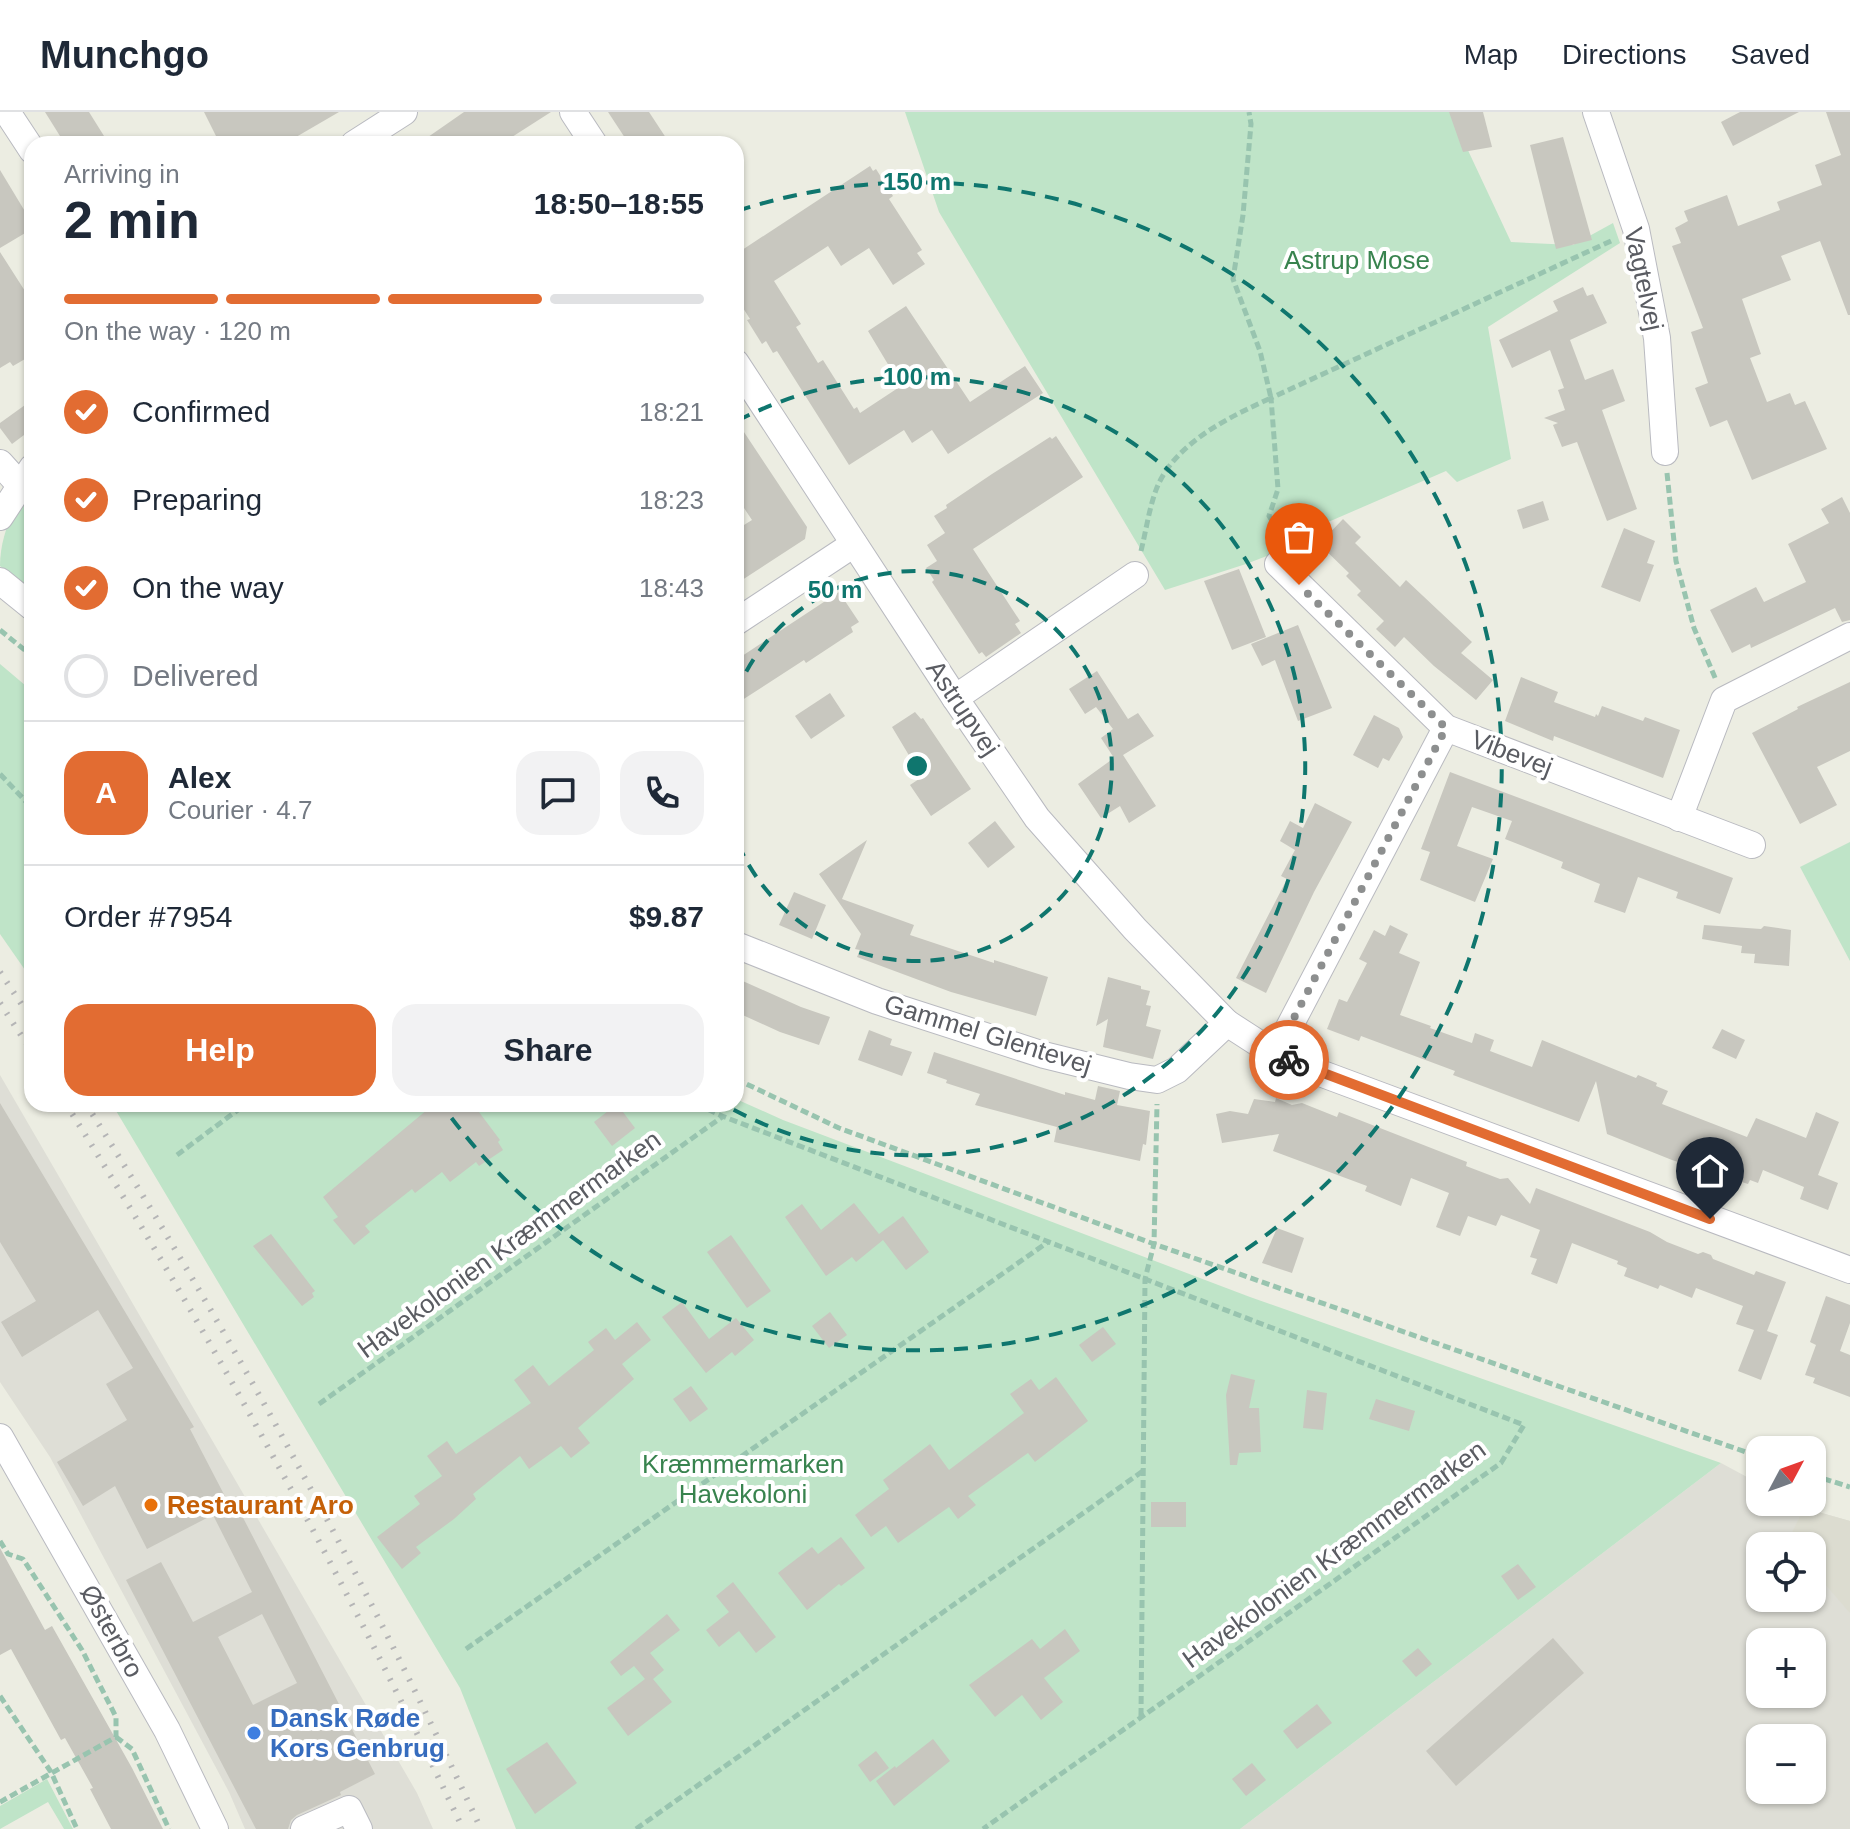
<!DOCTYPE html>
<html lang="en">
<head>
<meta charset="utf-8">
<style>
	body { margin:0; font-family:Arial,sans-serif; background:#f2f2f3; color:#1f2937; height:100vh; display:flex; flex-direction:column; font-size:30px; white-space:nowrap }
	* { box-sizing:border-box; margin:0 }
	p { font-size:26px; color:#747a83 }
	.icon { flex:none; width:44px; height:44px; fill:none; stroke:currentColor; stroke-width:2; stroke-linecap:round; stroke-linejoin:round }
	.map { position:relative; flex:1; overflow:hidden }
	.panel { position:absolute; left:24px; top:24px; width:720px; height:976px; display:flex; flex-direction:column; background:#fff; border-radius:24px; box-shadow:0 2px 6px #0004 }
	.panel>* { flex:none }
	.needle { width:52px; rotate:49deg }
	.tools { position:absolute; left:1746px; top:1324px; display:grid; gap:16px }
	.tools a { display:grid; place-items:center; width:80px; height:80px; border-radius:16px; background:#fff; box-shadow:0 2px 6px #0004; font-size:40px }
	.pin { position:absolute; display:grid; place-items:center; width:68px; height:68px; color:#fff; margin:-82px -34px; border-radius:50% 50% 50% 0; rotate:-45deg; box-shadow:0 0 8px #0007 }
	.pin .icon { rotate:45deg }
	.courier { position:absolute; display:grid; place-items:center; width:80px; height:80px; margin:-40px; border:6px solid #e26c32; border-radius:50%; background:#fff; color:#222; box-shadow:0 2px 10px #0007 }
	.head em { font-style:normal; font-weight:700 }
	.head div { display:flex; flex-direction:column-reverse }
	.head { display:flex; align-items:center; justify-content:space-between; height:136px; padding:0 40px }
	h1 { font-size:52px; font-weight:700; line-height:60px }
	.bar { display:grid; grid-template-columns:repeat(4,1fr); gap:12px 8px; align-content:center; height:96px; padding:0 40px }
	.bar i { height:10px; border-radius:6px; background:#e0e1e3 }
	.bar .on { background:#e26c32 }
	.bar p { grid-column:span 4 }
	.line { display:flex; align-items:center; gap:20px; padding:0 40px; border-top:2px solid #e0e1e3 }
	.line div { flex:1 }
	.round { display:grid; place-items:center; flex:none; width:84px; height:84px; border-radius:24px; background:#f2f2f3 }
	ol { padding:0 40px; list-style:none }
	li { display:flex; align-items:center; gap:24px; height:88px }
	li p { margin-inline-start:auto }
	li .icon { padding:8px; border-radius:50%; background:#e26c32; color:#fff; stroke-width:4 }
	li:last-child { color:#747a83 }
	li i { width:44px; height:44px; border:4px solid #e0e1e3; border-radius:50% }
	.button { display:flex; gap:16px; margin-top:auto; padding:16px 40px }
	.button a { flex:1; height:92px; border-radius:24px; background:#e26c32; color:#fff; font-size:32px; font-weight:700; line-height:92px; text-align:center }
	.button a+a { background:#f2f2f3; color:#1f2937 }
	header { display:flex; align-items:center; gap:48px; box-sizing:border-box; height:112px; padding:0 40px; background:#fff; border-bottom:2px solid #e0e1e3 }
	header strong { font-size:38px }
	nav { display:flex; gap:44px; margin-inline-start:auto; font-size:28px }
	.map>svg:first-child { display:block }
</style>
</head>
<body>
<header>
<strong>Munchgo</strong>
<nav><a>Map</a><a>Directions</a><a>Saved</a></nav>
</header>
<div class="map">
<svg width="1850" height="1717" viewBox="0 0 1850 1717">
	<rect width="100%" height="100%" fill="#ecede2"/>
	<!-- industrial -->
	<g fill="#deded6" fill-rule="evenodd">
		<path d="M0,963L417,1681L433,1717H245L229,1680L50,1345L0,1270Z"/>
		<path d="M1721,1351L1760,1372V1390H1793L1804,1396L1850,1409V1717H1240ZM1760,1434H1812V1486H1760ZM1760,1530H1812V1582H1760ZM1760,1626H1812V1678H1760Z"/>
	</g>
	<!-- education -->
	<path fill="#dcdcd0" d="M1804,1396L1850,1409V1501L1812,1457V1434H1792L1788,1429Z"/>
	<!-- green -->
	<g fill="#bfe4c8">
		<path d="M905,0H1452L1465,32L1511,130L1573,133L1613,111L1620,131L1488,215L1511,347L1457,370L1446,359L1312,417L1293,434L1246,452L1165,478L939,100Z"/>
		<path d="M32,372V479L0,454C0,425 13,393 32,372Z"/>
		<path d="M0,552L32,579V868L0,822Z"/>
		<path d="M1850,730V849L1800,755Z"/>
		<path d="M736,987L783,1008L1250,1185L1721,1351L1240,1717H516L460,1576L112,992H736Z"/>
		<path d="M47,1667L73,1717H64L48,1690L0,1717V1694Z"/>
	</g>
	<!-- building -->
	<g fill="#c8c7bf" fill-rule="evenodd">
		<path d="M45,0H89L109,32H65Z"/>
		<path d="M204,0H339L284,32H220Z"/>
		<path d="M464,0H551L501,32H418Z"/>
		<path d="M608,0H649L670,32H629Z"/>
		<path d="M1449,0H1483L1492,35L1463,40Z"/>
		<path d="M1740,0H1799L1733,34L1721,10Z"/>
		<path d="M1826,0H1850V203H1848L1820,129L1781,144L1791,168L1742,187L1761,242L1750,246L1767,290L1790,281L1795,293L1805,289L1827,337L1752,368L1727,308L1710,315L1695,276L1708,271L1691,220L1703,216L1672,134L1681,131L1675,116L1688,109L1684,99L1727,83L1738,114L1780,98L1777,90L1822,73L1815,53L1841,43Z"/>
		<path d="M1563,25L1592,128L1556,137L1530,33Z"/>
		<path d="M870,54L873,59L876,57L893,84L889,87L922,138L917,141L925,152L893,173L869,136L841,154L828,134L774,169L801,212L796,215L818,251L823,248L854,297L857,295L860,301L901,274L868,219L906,194L970,290L1025,254L1043,281L948,342L932,318L912,331L904,318L849,353L777,239L773,241L766,229L762,232L747,208L750,207L736,185V142Z"/>
		<path d="M0,58L32,111V117L0,136Z"/>
		<path d="M0,140L32,190V243L13,254L10,250L0,256Z"/>
		<path d="M1583,175L1587,184L1593,182L1607,211L1570,228L1585,268L1613,257L1625,289L1602,298L1637,397L1607,409L1577,330L1562,335L1553,313L1558,311L1544,306L1565,298L1558,278L1564,276L1550,238L1512,256L1499,228L1558,199L1553,189Z"/>
		<path d="M32,288V317L12,332L0,316V311Z"/>
		<path d="M736,308L807,415L805,427L736,472V418L752,408L736,384Z"/>
		<path d="M1056,324L1083,365L973,437L1020,509L1015,512L1021,521L986,545L982,540L979,542L932,470L934,468L926,456L937,449L927,433L945,421L934,404L947,396L946,393L992,362L1050,325L1052,327Z"/>
		<path d="M1842,385L1850,401V508L1842,510L1835,496L1751,536L1750,532L1732,541L1710,498L1756,475L1764,490L1806,470L1788,432L1829,411L1821,397Z"/>
		<path d="M1543,389L1549,408L1523,417L1517,398Z"/>
		<path d="M1343,407L1361,425L1355,431L1400,475L1406,468L1472,530L1461,541L1493,568L1476,588L1434,554L1404,525L1395,535L1376,517L1384,509L1357,483L1361,479L1346,464L1349,461L1319,432Z"/>
		<path d="M1624,416L1655,429L1647,451L1654,453L1640,490L1601,475Z"/>
		<path d="M1239,457L1266,525L1232,538L1204,469Z"/>
		<path d="M839,480L859,510L851,515L853,520L806,551L804,548L736,592V548Z"/>
		<path d="M1298,513L1332,596L1298,609L1275,548L1262,554L1251,532Z"/>
		<path d="M1097,559L1128,607L1138,601L1154,624L1123,643L1156,694L1129,711L1120,694L1101,706L1078,672L1114,646L1101,626L1113,617L1096,595L1085,602L1069,577Z"/>
		<path d="M1521,565L1558,580L1554,590L1595,605L1596,602L1598,604L1602,594L1643,609L1645,605L1680,618L1663,666L1554,624L1553,629L1505,609Z"/>
		<path d="M1850,570V639L1817,655L1837,693L1800,712L1752,621L1798,597L1797,595Z"/>
		<path d="M830,581L845,604L811,627L795,604Z"/>
		<path d="M915,600L921,607L923,606L971,677L931,704L910,673L922,665L892,615Z"/>
		<path d="M1374,603L1399,616L1403,625L1389,649L1383,646L1378,656L1353,643Z"/>
		<path d="M1450,660L1733,766L1720,802L1676,786L1678,780L1638,765L1625,801L1594,790L1600,772L1561,756L1563,750L1505,727L1512,709L1472,695L1457,734L1493,747L1475,790L1420,768L1430,740L1421,737Z"/>
		<path d="M1315,691L1352,710L1314,780L1266,881L1236,866L1287,767L1281,764L1295,738L1280,729L1290,709L1303,716Z"/>
		<path d="M995,709L1015,735L988,756L968,731Z"/>
		<path d="M867,728L842,787L914,813L910,823L994,851V848L1048,865L1036,904L951,880L857,845L860,838L855,837L861,822L819,762Z"/>
		<path d="M794,780L826,793L812,827L779,813Z"/>
		<path d="M1390,813L1408,822L1399,841L1420,850L1400,903L1431,914L1430,916L1472,931L1475,921L1494,928L1490,939L1532,955L1542,928L1636,966L1638,963L1657,971L1656,974L1668,979L1662,992L1747,1025L1756,1006L1806,1026L1816,1000L1839,1010L1818,1063L1838,1071L1828,1098L1800,1087L1804,1075L1763,1058L1758,1071L1750,1068L1748,1072L1672,1048L1607,1022L1596,969L1579,1010L1453,963L1455,959L1361,924L1359,929L1327,917L1339,887L1347,890L1367,851L1359,847L1374,818L1385,824Z"/>
		<path d="M1704,813L1761,817L1764,814L1791,818L1789,854L1754,851L1755,842L1741,841L1742,834L1702,827Z"/>
		<path d="M1108,865L1141,874V877L1150,879L1146,893L1151,894L1146,914L1161,918L1153,947L1103,935L1108,907L1096,914Z"/>
		<path d="M736,866L801,895L830,905L819,933L780,920L736,900Z"/>
		<path d="M1722,917L1745,928L1736,947L1712,936Z"/>
		<path d="M869,918L892,927L890,933L912,940L902,964L858,948Z"/>
		<path d="M934,940L1065,983V980L1095,988L1098,974L1120,979L1117,993L1150,999L1146,1033L1143,1032L1140,1049L1054,1030L1057,1015L975,993L980,982L946,971L947,968L927,961Z"/>
		<path d="M1276,986L1292,993L1302,991L1337,1005L1339,1000L1467,1050L1466,1054L1500,1067L1508,1066L1530,1092L1536,1076L1650,1120L1667,1130L1698,1142L1703,1140L1711,1143L1713,1147L1754,1163L1756,1159L1786,1170L1767,1219L1778,1223L1761,1268L1738,1259L1754,1218L1736,1212L1743,1194L1696,1176L1692,1186L1660,1173L1658,1177L1624,1164L1627,1156L1617,1152L1618,1149L1572,1131L1557,1172L1531,1162L1537,1147L1530,1145L1540,1118L1501,1103L1496,1114L1468,1104L1460,1124L1436,1115L1449,1081L1411,1066L1401,1094L1365,1079L1367,1074L1273,1039L1279,1022L1222,1031L1216,1002L1230,999L1248,1002L1254,987L1275,990Z"/>
		<path d="M0,991L194,1315L190,1317L230,1394L147,1437L115,1374L83,1394L57,1350L127,1308L106,1272L133,1256L98,1198L22,1245L1,1210L36,1189L0,1130Z"/>
		<path d="M434,992H473L500,1028L498,1030L503,1038L479,1054L476,1050L450,1070L442,1060L415,1081L412,1077L365,1114L370,1120L354,1133L333,1108L338,1105L323,1085Z"/>
		<path d="M617,992L635,1016L612,1034L594,1010Z"/>
		<path d="M854,1091L879,1122L903,1104L929,1140L906,1158L883,1128L856,1150L852,1145L826,1164L785,1105L802,1092L821,1118Z"/>
		<path d="M1277,1116L1304,1126L1292,1161L1262,1151Z"/>
		<path d="M271,1122L315,1179L312,1181L314,1185L302,1194L253,1134Z"/>
		<path d="M731,1123L771,1179L747,1196L707,1140Z"/>
		<path d="M1826,1184L1850,1193V1211L1840,1239L1850,1243V1285L1813,1271L1815,1266L1805,1263L1816,1233L1810,1230Z"/>
		<path d="M682,1190L709,1227L736,1206L754,1228L735,1244L732,1240L706,1261L662,1205Z"/>
		<path d="M830,1200L847,1223L829,1236L812,1214Z"/>
		<path d="M637,1210L651,1228L622,1252L634,1267L578,1316L590,1331L571,1346L561,1334L529,1357L520,1344L473,1382L476,1387L454,1407L416,1435L421,1441L402,1457L377,1425L420,1392L414,1384L442,1364L427,1344L447,1329L456,1342L531,1291L514,1268L533,1253L549,1274L594,1238L588,1230L606,1216L615,1228Z"/>
		<path d="M1103,1215L1116,1232L1092,1250L1079,1233Z"/>
		<path d="M1231,1262L1255,1268L1249,1296H1259L1261,1340L1239,1341L1237,1353H1230L1226,1283Z"/>
		<path d="M1056,1265L1088,1309L1035,1350L1028,1341L968,1384L976,1393L958,1407L949,1395L898,1431L886,1414L871,1425L855,1403L889,1377L883,1368L930,1332L949,1358L1024,1301L1010,1282L1031,1267L1039,1278Z"/>
		<path d="M691,1274L708,1297L690,1310L673,1287Z"/>
		<path d="M1307,1278L1327,1281L1323,1318L1303,1316Z"/>
		<path d="M1376,1287L1415,1299L1409,1319L1369,1307Z"/>
		<rect x="1151" y="1390" width="35" height="25"/>
		<path d="M236,1392L375,1662L340,1680L341,1683L297,1703L291,1708L288,1717H256L126,1468L161,1450L193,1510L252,1480L213,1403ZM262,1502L297,1571L253,1593L218,1525Z"/>
		<path d="M841,1425L865,1456L841,1474L839,1472L807,1498L778,1461L812,1435L818,1442Z"/>
		<path d="M0,1436L45,1518L52,1514L132,1656L163,1717H111L90,1677L93,1676L65,1626L61,1628L11,1537L0,1543Z"/>
		<path d="M1518,1452L1536,1475L1518,1488L1501,1464Z"/>
		<path d="M733,1470L776,1525L756,1541L739,1519L719,1535L706,1518L729,1500L716,1484Z"/>
		<path d="M667,1502L680,1518L650,1541L664,1558L653,1567L672,1590L628,1624L607,1596L645,1567L634,1554L621,1564L610,1550Z"/>
		<path d="M1065,1517L1080,1539L1044,1566L1063,1590L1041,1608L1022,1583L995,1605L969,1573L1032,1527L1040,1537Z"/>
		<path d="M1553,1526L1584,1561L1456,1674L1426,1639Z"/>
		<path d="M1418,1536L1432,1552L1416,1565L1402,1549Z"/>
		<path d="M1317,1592L1332,1611L1297,1637L1283,1619Z"/>
		<path d="M933,1627L950,1649L894,1694L876,1669L895,1654L896,1656Z"/>
		<path d="M547,1630L577,1671L535,1702L506,1657Z"/>
		<path d="M876,1639L889,1656L870,1670L858,1653Z"/>
		<path d="M1252,1651L1266,1668L1246,1684L1232,1667Z"/>
	</g>
	<g fill="none" stroke-linecap="round" stroke-linejoin="round">
		<defs>
			<g id="minor">
				<path d="M7,0L32,38"/>
				<path d="M573,0L594,32"/>
				<path d="M1596,0L1636,117L1657,226L1665,340"/>
				<path d="M354,32L404,0"/>
				<path d="M736,251L955,586L1037,706L1135,817L1227,911L1275,942L1320,961L1850,1158"/>
				<path d="M0,351L19,372"/>
				<path d="M0,405L32,356"/>
				<path d="M1278,452L1446,616L1752,733"/>
				<path d="M0,469L32,495"/>
				<path d="M736,510L854,432"/>
				<path d="M955,586L1135,463"/>
				<path d="M1679,706L1724,588L1850,524"/>
				<path d="M736,833L877,889L1044,943L1129,964L1157,968L1177,958L1227,911"/>
				<path d="M1275,942L1446,616"/>
				<path d="M0,1325L167,1618L215,1717"/>
				<path d="M304,1717L349,1697L359,1717"/>
			</g>
		</defs>
		<!-- minor casing -->
		<use href="#minor" stroke="#b9bac0" stroke-width="28"/>
		<!-- path -->
		<g stroke="#98c4af" stroke-width="5" stroke-dasharray="8 4" stroke-linecap="butt">
			<path d="M1667,361L1676,449L1694,516L1716,568"/>
			<path d="M1285,429L1269,404L1278,377L1271,286L1613,128"/>
			<path d="M1141,439C1146,419 1149,397 1156,378C1173,332 1229,305 1271,286L1260,239L1233,167L1243,103L1251,12L1249,0"/>
			<path d="M0,518L32,544"/>
			<path d="M0,662L32,696"/>
			<path d="M736,967L839,1016L1154,1132L1760,1345"/>
			<path d="M697,992L722,1004L1524,1313L1501,1351L983,1717"/>
			<path d="M177,1043L246,992"/>
			<path d="M319,1292L722,1005"/>
			<path d="M1812,1363L1850,1375"/>
			<path d="M0,1429L8,1442L23,1447L82,1538L116,1605V1625L0,1690"/>
			<path d="M466,1537L1048,1130"/>
			<path d="M0,1584L51,1660L77,1717"/>
			<path d="M1141,1604L1145,1167L1154,1132L1157,992"/>
			<path d="M116,1625L132,1637L169,1717"/>
			<path d="M636,1717L1143,1359"/>
		</g>
		<!-- minor -->
		<use href="#minor" stroke="#fff" stroke-width="26"/>
		<!-- rail -->
		<g stroke="#b5b5b6" stroke-width="6" stroke-dasharray="2 10" stroke-linecap="butt">
			<path d="M0,860L32,908"/>
			<path d="M0,891L32,940"/>
			<path d="M66,992C213,1226 345,1467 463,1717"/>
			<path d="M86,992C233,1225 365,1467 481,1717"/>
		</g>
	</g>
	<g fill="none" stroke-linecap="round" stroke-linejoin="round">
		<!-- done -->
		<path stroke="#8d8f8f" stroke-width="8" stroke-dasharray="0 14.4" d="M1289,948L1275,942L1446,616L1299,473"/>
		<!-- route -->
		<path stroke="#e26c32" stroke-width="10" d="M1289,948L1710,1107"/>
	</g>
	<!-- distance rings -->
	<g fill="none" stroke="#0f766e" stroke-width="4" stroke-dasharray="14 10">
		<path d="M736 581A195 195 0 1 1 736 727"/>
		<path d="M737 309A389 389 0 1 1 725 993"/>
		<path d="M737 99A584 584 0 1 1 442 993"/>
	</g>
	<!-- markers -->
	<circle fill="#e8710a" stroke="#fff" stroke-width="3" cx="151" cy="1393" r="8"/>
	<circle fill="#3f7fe0" stroke="#fff" stroke-width="3" cx="254" cy="1621" r="8"/>
	<g text-anchor="middle" stroke-width="8" stroke-linejoin="round" paint-order="stroke">
		<!-- park labels -->
		<g font-size="26" fill="#38834e" stroke="#fff">
			<text x="1357" y="157">Astrup Mose</text>
			<text x="743" y="1361">Kræmmermarken<tspan x="743" dy="30">Havekoloni</tspan></text>
		</g>
		<!-- street labels -->
		<g font-size="26" fill="#5a5c62" stroke="#fff">
			<text transform="translate(1644 167) rotate(78)" y="9">Vagtelvej</text>
			<text transform="translate(963 596) rotate(56)" y="9">Astrupvej</text>
			<text transform="translate(1512 641) rotate(21)" y="9">Vibevej</text>
			<text transform="translate(988 922) rotate(17)" y="9">Gammel Glentevej</text>
			<text transform="translate(509 1132) rotate(-36)" y="9">Havekolonien Kræmmermarken</text>
			<text transform="translate(1334 1442) rotate(-36)" y="9">Havekolonien Kræmmermarken</text>
			<text transform="translate(112 1519) rotate(61)" y="9">Østerbro</text>
		</g>
		<!-- food labels -->
		<g font-size="26" font-weight="bold" fill="#c56008" stroke="#fff" text-anchor="start">
			<text x="167" y="1402">Restaurant Aro</text>
		</g>
		<!-- shop labels -->
		<g font-size="26" font-weight="bold" fill="#366cbe" stroke="#fff" text-anchor="start">
			<text x="270" y="1615">Dansk Røde<tspan x="270" dy="30">Kors Genbrug</tspan></text>
		</g>
	</g>
	<circle cx="917" cy="654" r="12" fill="#0f766e" stroke="#fff" stroke-width="4"/>
	<g font-size="24" text-anchor="middle" font-weight="bold" fill="#0f766e" stroke="#fff" stroke-width="8" stroke-linejoin="round" paint-order="stroke">
		<text x="917" y="78">150 m</text>
		<text x="917" y="273">100 m</text>
		<text x="835" y="486">50 m</text>
	</g>
</svg>
<div class="tools">
<a><svg class="needle" viewBox="-14 -14 28 28"><path d="M0-13l5 13h-10z" fill="#e53935"/><path d="M0 13l5-13h-10z" fill="#747a83"/></svg></a>
<a><svg class="icon" aria-label="locate" viewBox="0 0 24 24"><circle cx="12" cy="12" r="6"/><path d="M12 2v4M12 18v4M2 12h4M18 12h4"/></svg></a>
<a>+</a>
<a>−</a>
</div>
<div class="pin" style="left:1299px;top:473px;background:#ea580c"><svg class="icon" aria-label="bag" viewBox="0 0 24 24"><path d="M5 8h14l-1 12H6zM9 8a3 3 0 0 1 6 0"/></svg></div>
<div class="pin" style="left:1710px;top:1107px;background:#1f2937"><svg class="icon" aria-label="home" viewBox="0 0 24 24"><path d="M3 11l9-7 9 7M6 9v11h12V9"/></svg></div>
<div class="courier" style="left:1289px;top:948px"><svg class="icon" aria-label="bike" viewBox="0 0 24 24"><circle cx="6" cy="16" r="4"/><circle cx="18" cy="16" r="4"/><path d="M6 16l4-8h5l3 8M10 8l3 8H6M13 5h3"/></svg></div>
<section class="panel">
<div class="head"><div><h1>2 min</h1><p>Arriving in</p></div><em>18:50–18:55</em></div>
<div class="bar"><i class="on"></i><i class="on"></i><i class="on"></i><i></i><p>On the way · 120 m</p></div>
<ol>
<li><svg class="icon" aria-label="check" viewBox="0 0 24 24"><path d="M5 12l5 5 9-10"/></svg>Confirmed<p>18:21</p></li>
<li><svg class="icon" aria-label="check" viewBox="0 0 24 24"><path d="M5 12l5 5 9-10"/></svg>Preparing<p>18:23</p></li>
<li><svg class="icon" aria-label="check" viewBox="0 0 24 24"><path d="M5 12l5 5 9-10"/></svg>On the way<p>18:43</p></li>
<li><i></i>Delivered</li>
</ol>
<div class="line" style="height:144px"><b class="round" style="background:#e26c32;color:#fff">A</b><div><b>Alex</b><p>Courier · 4.7</p></div><a class="round"><svg class="icon" aria-label="chat" viewBox="0 0 24 24"><path d="M4 5h16v11H9l-5 4z"/></svg></a><a class="round"><svg class="icon" aria-label="phone" viewBox="0 0 24 24"><path d="M5 4h4l2 5-3 2q2 4 5 5l2-3 5 2v4C11 20 4 13 5 4z"/></svg></a></div>
<div class="line" style="height:104px"><div>Order #7954</div><b>$9.87</b></div>
<div class="button"><a>Help</a><a>Share</a></div>
</section>
</div>
</body>
</html>
